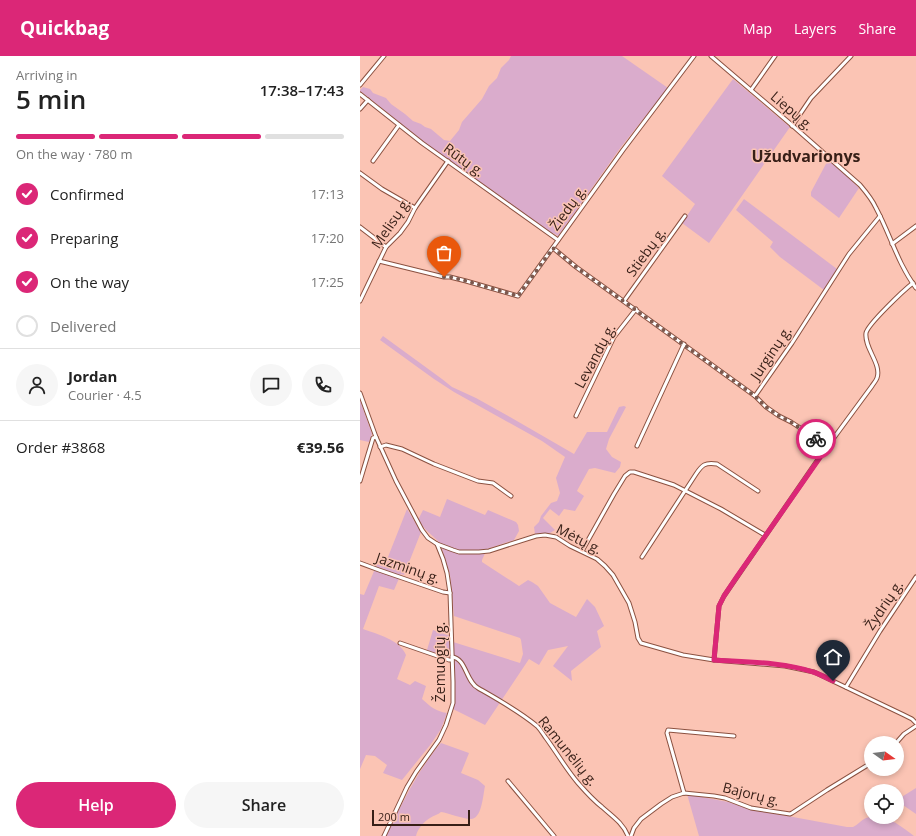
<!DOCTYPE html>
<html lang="en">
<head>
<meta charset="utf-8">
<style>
	body { margin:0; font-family:"Open Sans",sans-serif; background:#f6f6f6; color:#222; height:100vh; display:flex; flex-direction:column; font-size:15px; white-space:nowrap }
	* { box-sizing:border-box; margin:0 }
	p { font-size:13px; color:#767676 }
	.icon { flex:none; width:22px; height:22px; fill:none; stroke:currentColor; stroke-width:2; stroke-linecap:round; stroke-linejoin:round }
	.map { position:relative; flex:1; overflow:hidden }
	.side { display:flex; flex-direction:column; background:#fff; width:360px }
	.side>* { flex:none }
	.needle { width:26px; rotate:104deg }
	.buttons { position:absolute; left:504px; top:680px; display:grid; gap:8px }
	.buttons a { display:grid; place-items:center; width:40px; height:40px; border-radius:50%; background:#fff; box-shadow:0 2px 6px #0003; font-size:20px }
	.scale { position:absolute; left:12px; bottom:10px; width:98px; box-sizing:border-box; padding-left:4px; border:2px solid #371f17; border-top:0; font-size:11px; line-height:14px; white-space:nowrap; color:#371f17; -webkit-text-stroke:3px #fbc4b4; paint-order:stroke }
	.pin { position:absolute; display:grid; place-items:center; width:34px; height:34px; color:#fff; margin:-41px -17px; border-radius:50% 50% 50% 0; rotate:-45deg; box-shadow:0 0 4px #0007 }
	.pin .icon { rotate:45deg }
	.courier { position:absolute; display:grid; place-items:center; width:40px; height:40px; margin:-20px; border:3px solid #db2777; border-radius:50%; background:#fff; color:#222; box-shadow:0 1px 5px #0007 }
	.summary em { font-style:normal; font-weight:600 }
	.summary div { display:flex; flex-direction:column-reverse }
	.summary { display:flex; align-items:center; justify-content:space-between; height:68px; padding:0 16px }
	h1 { font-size:26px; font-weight:600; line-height:30px }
	.bar { display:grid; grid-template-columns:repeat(4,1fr); gap:6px 4px; align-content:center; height:48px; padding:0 16px }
	.bar i { height:5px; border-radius:3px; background:#e0e0e0 }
	.bar .active { background:#db2777 }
	.bar p { grid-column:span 4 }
	.line { display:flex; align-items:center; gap:10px; padding:0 16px; border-top:1px solid #e0e0e0 }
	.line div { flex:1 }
	.round { display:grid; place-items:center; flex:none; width:42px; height:42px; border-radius:21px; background:#f6f6f6 }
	ol { padding:0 16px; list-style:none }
	li { display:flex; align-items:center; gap:12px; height:44px }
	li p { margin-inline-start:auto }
	li .icon { padding:4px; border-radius:50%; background:#db2777; color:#fff; stroke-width:4 }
	li:last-child { color:#767676 }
	li i { width:22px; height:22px; border:2px solid #e0e0e0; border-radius:50% }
	.cta { display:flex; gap:8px; margin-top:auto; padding:8px 16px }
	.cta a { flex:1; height:46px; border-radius:24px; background:#db2777; color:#fff; font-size:16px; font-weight:600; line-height:46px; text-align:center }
	.cta a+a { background:#f6f6f6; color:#222 }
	header { display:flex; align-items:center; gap:24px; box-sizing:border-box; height:56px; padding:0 20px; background:#db2777; color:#fff }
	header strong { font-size:19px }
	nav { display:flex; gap:22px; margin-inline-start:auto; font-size:14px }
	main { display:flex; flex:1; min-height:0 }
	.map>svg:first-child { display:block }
</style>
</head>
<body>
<header>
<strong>Quickbag</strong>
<nav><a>Map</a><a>Layers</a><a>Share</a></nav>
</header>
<main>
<section class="side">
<div class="summary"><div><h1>5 min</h1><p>Arriving in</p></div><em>17:38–17:43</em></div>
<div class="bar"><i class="active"></i><i class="active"></i><i class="active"></i><i></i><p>On the way · 780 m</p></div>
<ol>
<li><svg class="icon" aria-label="check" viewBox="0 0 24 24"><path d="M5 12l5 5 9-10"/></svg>Confirmed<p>17:13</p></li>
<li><svg class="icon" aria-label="check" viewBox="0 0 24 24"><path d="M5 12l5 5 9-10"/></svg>Preparing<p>17:20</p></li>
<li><svg class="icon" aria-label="check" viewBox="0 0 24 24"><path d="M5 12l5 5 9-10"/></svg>On the way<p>17:25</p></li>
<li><i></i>Delivered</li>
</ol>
<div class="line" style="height:72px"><a class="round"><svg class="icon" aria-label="person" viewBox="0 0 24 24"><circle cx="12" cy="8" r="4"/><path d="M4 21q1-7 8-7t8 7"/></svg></a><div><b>Jordan</b><p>Courier · 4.5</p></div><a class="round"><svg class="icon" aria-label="chat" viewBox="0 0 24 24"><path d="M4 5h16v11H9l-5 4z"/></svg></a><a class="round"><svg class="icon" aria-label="phone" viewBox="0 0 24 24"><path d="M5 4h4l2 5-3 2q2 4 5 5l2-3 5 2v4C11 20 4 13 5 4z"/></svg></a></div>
<div class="line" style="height:52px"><div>Order #3868</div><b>€39.56</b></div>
<div class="cta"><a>Help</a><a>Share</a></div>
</section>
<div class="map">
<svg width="556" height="780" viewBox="0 0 556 780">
	<rect width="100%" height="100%" fill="#fbc4b4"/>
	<!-- green -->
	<g fill="#daaccc">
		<path d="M151,0H262L308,32L261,91L198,180L193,177L191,178C186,174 182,169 176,167C172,164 175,167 171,164C147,143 118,125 92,107C60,84 31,59 0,35V34L3,31L10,33L13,37L26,42L31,48L45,58L53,65L61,68L65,71L71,73L84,84L90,85L99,74L102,66L122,43L129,30L137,22L141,12L149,4Z"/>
		<path d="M373,23L430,71L349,187L322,167L335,148L302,120Z"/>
		<path d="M468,104L487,120L499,132L479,162L451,140V136Z"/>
		<path d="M384,143L477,213L464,234L420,201L410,191L413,186L376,154Z"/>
		<path d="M23,280L82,323L92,331L116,342L150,361L214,398L227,376H247L259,351L264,350L266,351L249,383L246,393L252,401L261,406L260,411L255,417L235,412L229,413L218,433L217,435L224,440L215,455L204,453L199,460L190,453L183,462L195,474L190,477H180L175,478L174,471L179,466L181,460L191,447L197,445L200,437L196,422L205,401L182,385L94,336L74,323L20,284Z"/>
		<path d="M0,344L12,378L9,386L0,384Z"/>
		<path d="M87,443L125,459L128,454L156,466L158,469L159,475L154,484L127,493L122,504V506L159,530L168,524L172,526L178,530L190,547L216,561L227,543L235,551L244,570L237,575L241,591L211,615L212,625L193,610L208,590L188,594L179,609L169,603L125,669L93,653L95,631L93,586L160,607L163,598L161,584L160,582L94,560L90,519L82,493L78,485L65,473L58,464L63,454L80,461Z"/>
		<path d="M47,453L61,476L44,519L41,518L34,534L19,530L3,573C17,578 40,584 46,599L37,623L50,629L55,625L66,630L62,643C71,651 75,655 87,657L81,673L71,688L42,724L23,717L27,709L15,700L6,699L0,713V538L4,539L17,508L24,511Z"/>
		<path d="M73,574L90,580V602L67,594Z"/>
		<path d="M81,687L109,697L101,717L118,724L125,730C123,739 122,764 110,763C104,763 88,757 81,756C78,759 74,759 70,762C64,765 57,774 56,780H26C42,748 57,715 81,687Z"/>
		<path d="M556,732V758L540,747L539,744L540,742Z"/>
		<path d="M327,738L368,746L390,753L487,771C489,771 491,771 493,771C498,769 501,764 506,762C524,756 541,770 554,780H339Z"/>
	</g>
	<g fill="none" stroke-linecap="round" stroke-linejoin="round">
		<defs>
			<g id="minor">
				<path d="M351,0L433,70L500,129C506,136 512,143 516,152C530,178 538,208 556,232"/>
				<path d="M0,29L24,0"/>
				<path d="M391,34L415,0"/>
				<path d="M0,38L62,87L198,184"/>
				<path d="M0,53L8,44"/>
				<path d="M432,70L451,42L491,0"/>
				<path d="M13,105L39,69"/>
				<path d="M0,117L22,133L55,152"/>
				<path d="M0,171L26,191"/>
				<path d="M532,188L556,170"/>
				<path d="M193,192L216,211L395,340L432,287L489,198L520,160"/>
				<path d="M19,205L84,221H90L106,225L158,240L263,94L334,0"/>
				<path d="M0,245L26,191L40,177L48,166L55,152L88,105"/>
				<path d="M264,245L325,160"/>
				<path d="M0,337L16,381L36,425L62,474L68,482L77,488L93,494L99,496H119L129,495L176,480L185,479L196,481L210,490L237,503L245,510L253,519L269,547L275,566L278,582L281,587L323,599L354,604L425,610L454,616L544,659L552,663L556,667"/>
				<path d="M395,340L406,351L419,360L431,366L468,390"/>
				<path d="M216,360L254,281L276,253"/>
				<path d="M277,390L324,288"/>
				<path d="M20,391L26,389L42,393L74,408L105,420L118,425L133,427L151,440"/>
				<path d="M0,425L13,382L16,381"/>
				<path d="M222,495L254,438L265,420L270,416H274L314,429L361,453L405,479"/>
				<path d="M282,501L336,418C342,409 345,406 357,408L398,435"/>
				<path d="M0,507L19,514L83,536L90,537"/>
				<path d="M40,587L89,604H92"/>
				<path d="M92,601C106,602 106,626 118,632C139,644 159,655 177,670C181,674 183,678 186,682C197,697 206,713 218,727C225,735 233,744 242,751C252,760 263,767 268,780"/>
				<path d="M354,604L359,550L364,540L459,402L512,330C513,328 516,325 517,322C522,308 504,292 506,277C508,268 544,234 553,227"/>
				<path d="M486,631L520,575L556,521"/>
				<path d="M536,687L544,678L556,670"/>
				<path d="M148,725L194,780"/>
				<path d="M324,737L307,677L308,674L374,680"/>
				<path d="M24,780L47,731L56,716L79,684L86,669L93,647V626L90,537L87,517L83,503L77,488"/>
				<path d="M271,780L274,772L281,763L301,748L312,741L324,737L354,740L365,742L391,752L430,758L432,757L467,734L511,707"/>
			</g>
		</defs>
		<!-- minor casing -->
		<use href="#minor" stroke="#8b5140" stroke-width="5"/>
		<!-- minor -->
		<use href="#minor" stroke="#fff" stroke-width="3"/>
	</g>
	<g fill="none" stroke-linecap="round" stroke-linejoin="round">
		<!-- done -->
		<path stroke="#7c594e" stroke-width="4" stroke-dasharray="0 7.2" d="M84,221H90L106,225L158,240L193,192L216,211L395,340L406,351L419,360L431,366L456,383"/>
		<!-- route -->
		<path stroke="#db2777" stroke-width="5" d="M456,383L468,390L376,522L364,540L359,550L354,604C385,606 424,606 453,616C460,618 467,622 473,625"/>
	</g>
	<g text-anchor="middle" stroke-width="3" stroke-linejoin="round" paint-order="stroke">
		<!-- street labels -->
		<g font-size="14" fill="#371f17" stroke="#fbc4b4">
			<text transform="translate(432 55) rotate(41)" y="5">Liepų g.</text>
			<text transform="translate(104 104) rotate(36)" y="5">Rūtų g.</text>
			<text transform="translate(208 152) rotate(-54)" y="5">Žiedų g.</text>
			<text transform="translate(31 167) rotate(-56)" y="5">Melisų g.</text>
			<text transform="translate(286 196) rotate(-54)" y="5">Stiebų g.</text>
			<text transform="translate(411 297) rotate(-56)" y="5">Jurginų g.</text>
			<text transform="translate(235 300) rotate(-62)" y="5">Levandų g.</text>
			<text transform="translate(219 483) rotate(27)" y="5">Mėtų g.</text>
			<text transform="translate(48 512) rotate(19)" y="5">Jazminų g.</text>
			<text transform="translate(524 549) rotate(-56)" y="5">Žydrių g.</text>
			<text transform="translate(80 606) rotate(-90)" y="5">Žemuogių g.</text>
			<text transform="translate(208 695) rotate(51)" y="5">Ramunėlių g.</text>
			<text transform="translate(391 738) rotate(14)" y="5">Bajorų g.</text>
		</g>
		<!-- quarter labels -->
		<g font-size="16" font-weight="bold" fill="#371f17" stroke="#fbc4b4">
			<text x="446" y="106">Užudvarionys</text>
		</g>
	</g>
</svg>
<div class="buttons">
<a><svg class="needle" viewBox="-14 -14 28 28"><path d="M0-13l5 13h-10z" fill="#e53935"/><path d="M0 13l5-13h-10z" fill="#767676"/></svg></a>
<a><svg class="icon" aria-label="locate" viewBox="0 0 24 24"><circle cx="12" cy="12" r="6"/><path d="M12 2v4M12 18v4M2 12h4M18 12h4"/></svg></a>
</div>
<div class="scale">200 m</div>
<div class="pin" style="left:84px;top:221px;background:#ea580c"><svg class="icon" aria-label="bag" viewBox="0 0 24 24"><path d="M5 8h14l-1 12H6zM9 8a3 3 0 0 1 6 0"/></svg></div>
<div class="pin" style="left:473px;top:625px;background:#1f2937"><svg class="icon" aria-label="home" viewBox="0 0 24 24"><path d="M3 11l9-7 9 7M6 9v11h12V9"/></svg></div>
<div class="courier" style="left:456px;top:383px"><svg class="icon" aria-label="bike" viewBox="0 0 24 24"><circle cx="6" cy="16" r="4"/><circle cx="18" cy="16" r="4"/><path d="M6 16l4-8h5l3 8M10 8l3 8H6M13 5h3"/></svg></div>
</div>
</main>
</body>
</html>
